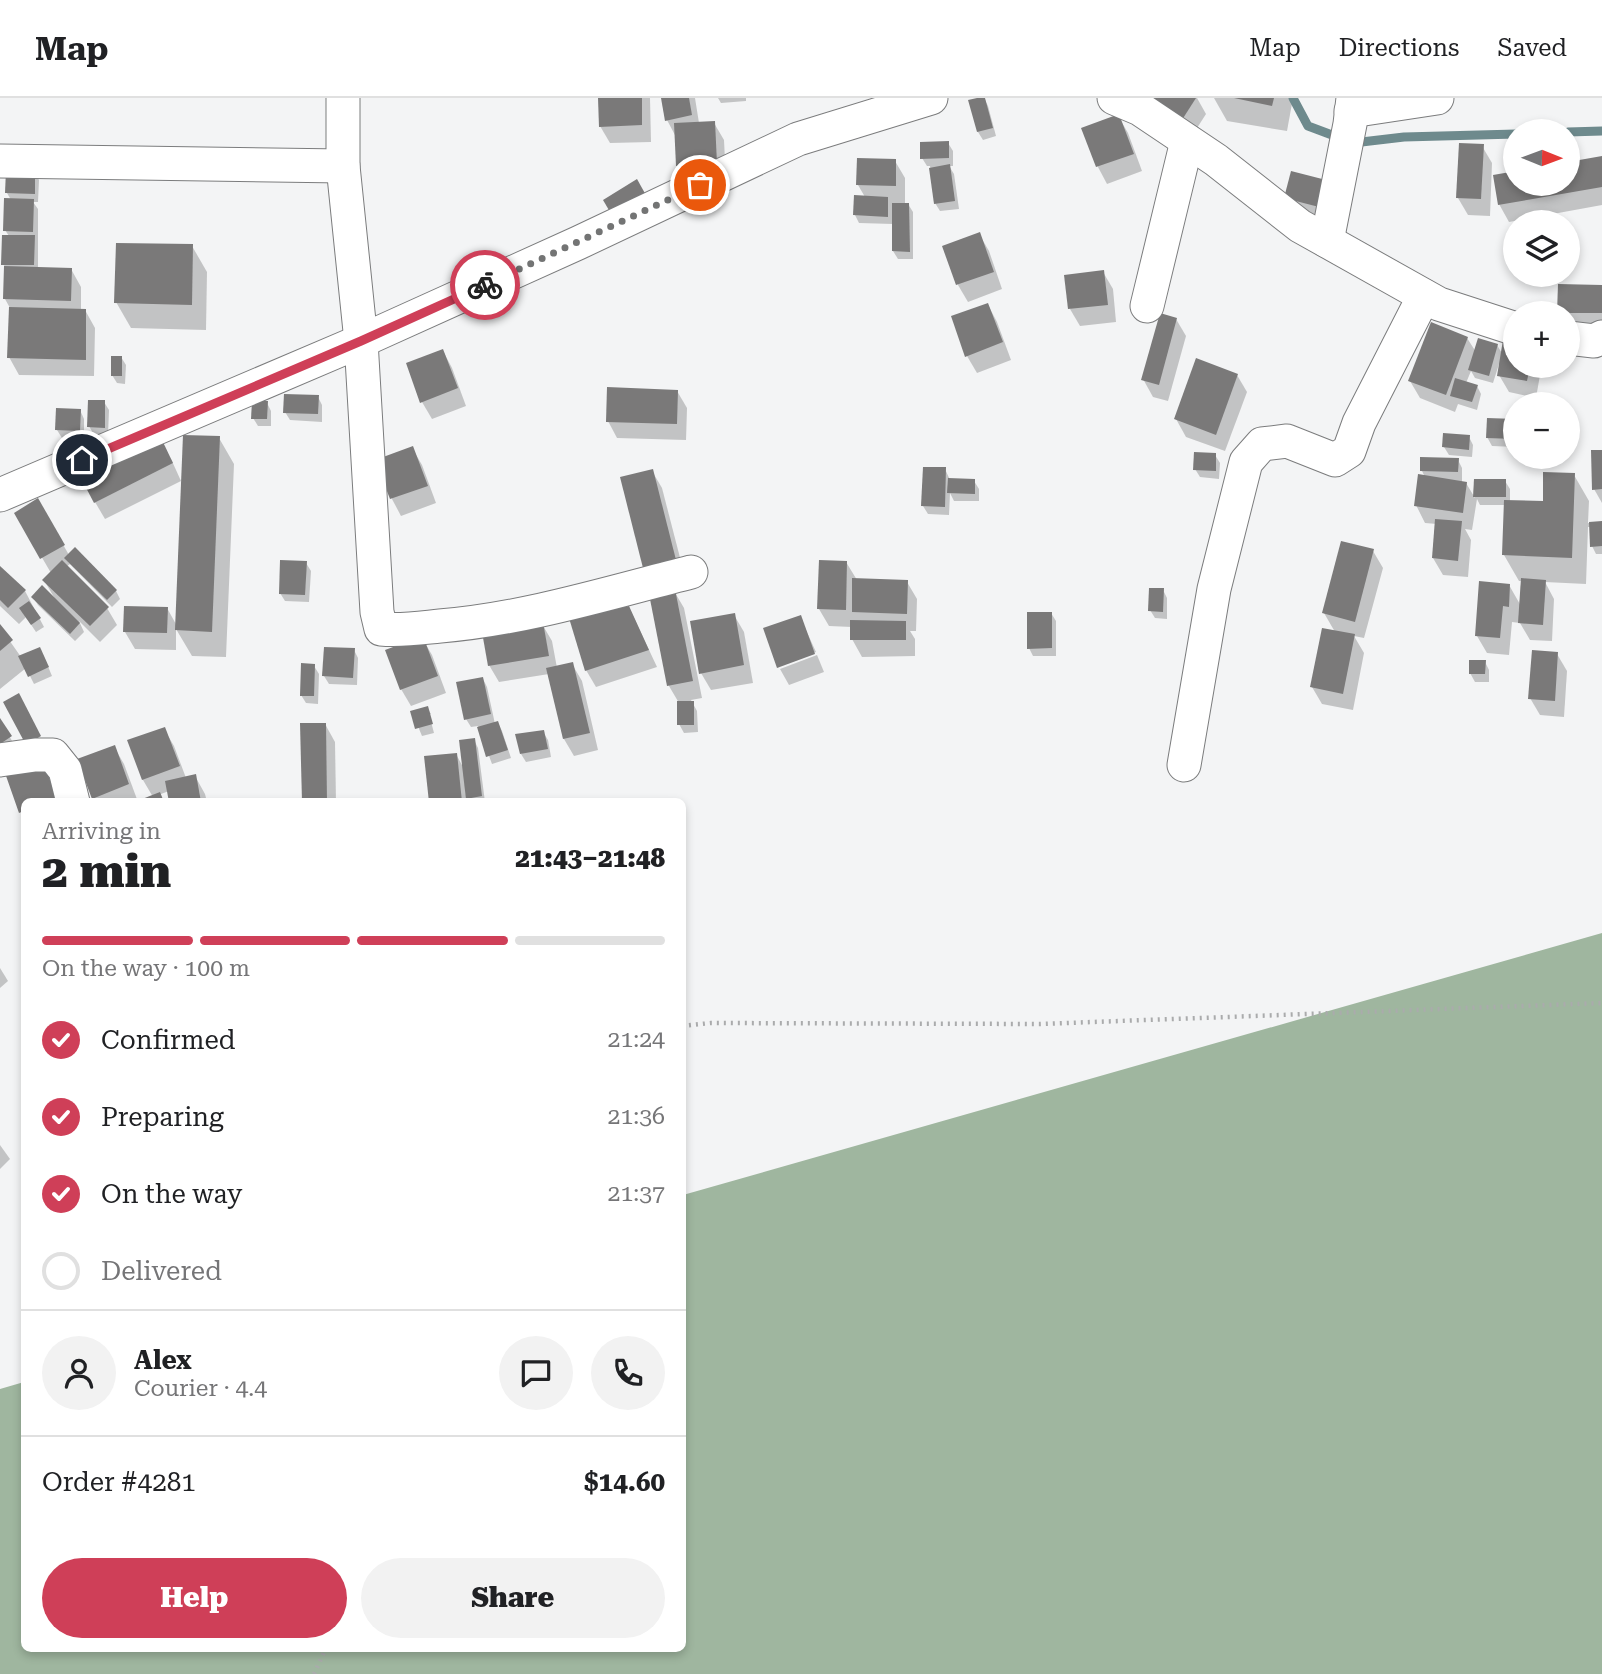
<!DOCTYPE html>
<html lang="en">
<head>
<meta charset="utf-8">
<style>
	body { margin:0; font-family:"Roboto Serif",serif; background:#f2f2f2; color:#202124; height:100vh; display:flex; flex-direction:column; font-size:26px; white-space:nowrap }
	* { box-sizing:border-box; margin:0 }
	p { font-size:23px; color:#757577 }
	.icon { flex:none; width:38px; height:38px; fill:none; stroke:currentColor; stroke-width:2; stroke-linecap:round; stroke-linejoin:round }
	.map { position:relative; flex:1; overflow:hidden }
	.sheet { position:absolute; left:21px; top:700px; width:665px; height:854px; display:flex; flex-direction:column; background:#fff; border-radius:10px; box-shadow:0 4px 10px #0003 }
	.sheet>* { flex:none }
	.needle { width:46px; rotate:91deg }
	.tools { position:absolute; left:1503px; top:21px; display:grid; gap:14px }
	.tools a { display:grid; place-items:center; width:77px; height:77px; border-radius:50%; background:#fff; box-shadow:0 4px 10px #0003; font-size:35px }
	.pin { position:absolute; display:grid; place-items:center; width:60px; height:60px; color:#fff; margin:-30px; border:4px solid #fff; border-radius:50%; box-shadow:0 2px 7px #0007 }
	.courier { position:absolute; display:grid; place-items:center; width:70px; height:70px; margin:-35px; border:5px solid #cf3f58; border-radius:50%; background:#fff; color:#222; box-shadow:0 2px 9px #0007 }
	.head em { font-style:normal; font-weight:800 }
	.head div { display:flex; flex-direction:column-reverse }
	.head { display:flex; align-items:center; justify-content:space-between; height:119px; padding:0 21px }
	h1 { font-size:46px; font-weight:800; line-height:52px }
	.bar { display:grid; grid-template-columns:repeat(4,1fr); gap:10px 7px; align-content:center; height:84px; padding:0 21px }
	.bar i { height:9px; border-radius:5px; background:#e0e0e0 }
	.bar .on { background:#cf3f58 }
	.bar p { grid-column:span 4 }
	.line { display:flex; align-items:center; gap:18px; padding:0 21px; border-top:2px solid #e0e0e0 }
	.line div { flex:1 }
	.round { display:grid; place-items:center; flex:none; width:74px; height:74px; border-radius:37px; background:#f2f2f2 }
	ol { padding:0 21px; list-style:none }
	li { display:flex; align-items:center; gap:21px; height:77px }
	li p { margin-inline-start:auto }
	li .icon { padding:7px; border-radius:50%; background:#cf3f58; color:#fff; stroke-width:4 }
	li:last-child { color:#757577 }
	li i { width:38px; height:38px; border:4px solid #e0e0e0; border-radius:50% }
	.action { display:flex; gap:14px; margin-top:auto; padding:14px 21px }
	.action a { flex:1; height:80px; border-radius:42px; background:#cf3f58; color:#fff; font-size:28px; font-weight:800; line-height:80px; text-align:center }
	.action a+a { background:#f2f2f2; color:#202124 }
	header { display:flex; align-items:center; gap:42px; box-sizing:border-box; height:98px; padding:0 35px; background:#fff; border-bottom:2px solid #e0e0e0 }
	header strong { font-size:33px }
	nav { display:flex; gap:38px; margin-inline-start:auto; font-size:24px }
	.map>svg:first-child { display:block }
</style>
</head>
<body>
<header>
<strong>Map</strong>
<nav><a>Map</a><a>Directions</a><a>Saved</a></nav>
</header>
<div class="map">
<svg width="1602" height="1576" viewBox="0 0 1602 1576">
	<rect width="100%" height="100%" fill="#f3f4f5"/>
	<!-- forest -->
	<path fill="#9fb69f" d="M1602,835V1576H0V1291L24,1284V1550H682L683,1097Z"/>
	<!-- shadow -->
	<g fill="#0003">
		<path d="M599,0H650L651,44L610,45L600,28Z"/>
		<path d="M662,0H695L699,25H714L724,42L726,82L688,84L678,67L676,39L667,22Z"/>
		<path d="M718,0H746V3L721,5Z"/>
		<path d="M984,0L988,8L996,38L983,42L978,34L970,4Z"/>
		<path d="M1130,0H1197L1206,16L1190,41Z"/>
		<path d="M1214,0H1293L1287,33L1227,23Z"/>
		<path d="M1118,18L1128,35L1142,73L1107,86L1098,69L1084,31Z"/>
		<path d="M948,45L953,53V68H949L954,76L959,111L940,113L935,105L930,68H927L922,60Z"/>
		<path d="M1482,48L1492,65L1490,118L1468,117L1458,100Z"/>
		<path d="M1602,60V107L1509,124L1499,106L1516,86H1568V66Z"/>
		<path d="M895,63L905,80V106H908L913,114V161H898L893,153V126L859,125L855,117L865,99L858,87Z"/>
		<path d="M34,74L39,82L38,104H33L38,111V171H71L81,189V212H85L95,230L94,278L19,277L9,259L10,210L5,201L6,170L3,166L9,138L5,132L11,102L7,95Z"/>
		<path d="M1286,99L1339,102L1332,126L1296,117Z"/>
		<path d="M979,136L989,153L1002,191L968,204L958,187L944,149Z"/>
		<path d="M192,148L207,174L206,232L131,230L116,204Z"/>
		<path d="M1103,174L1113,191L1116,224L1080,228L1070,211Z"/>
		<path d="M1602,189V232L1568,230V215H1559Z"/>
		<path d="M988,207L997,224L1011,262L977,275L967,258Z"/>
		<path d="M1176,221L1186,238L1168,303L1153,299L1143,281Z"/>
		<path d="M1467,240L1476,254L1497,247L1503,257L1516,268H1553L1552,278L1540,277L1536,300L1509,294L1499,277L1501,266H1499L1493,285L1475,280L1471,273L1466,285L1477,288L1481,296L1477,312L1458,306L1455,314L1420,300L1410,283Z"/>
		<path d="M443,253L452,270L466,308L432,321L422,304Z"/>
		<path d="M121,259L126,267L125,286L117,285L112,277Z"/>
		<path d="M1237,277L1247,294L1225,353L1186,339L1176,321Z"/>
		<path d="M677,293L687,310L686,342L617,340L608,323Z"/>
		<path d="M318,299L322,307V324L290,322L285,314Z"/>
		<path d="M104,304L109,312L108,337H94L89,328Z"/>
		<path d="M267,305L271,313V328H258L253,320Z"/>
		<path d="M80,312L84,321V340H62L57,332Z"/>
		<path d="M1515,323L1516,349L1492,348L1487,339Z"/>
		<path d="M1469,339L1473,347L1472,359L1449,357L1444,349Z"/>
		<path d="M219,340L234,366L226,559L192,558L176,531V552L135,551L125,534L167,510L177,528Z"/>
		<path d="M412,350L422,367L436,405L401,418L392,401L378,363Z"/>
		<path d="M1602,353V405L1594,391Z"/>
		<path d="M1215,357L1220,365L1219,381L1200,379L1195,371Z"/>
		<path d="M171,361L181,383L105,421L95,404Z"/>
		<path d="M1458,362L1462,370V385H1466L1475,400V383H1505L1510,391V404L1545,405L1574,377L1589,403L1588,425H1602V456H1596L1592,448L1591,429H1588L1586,486L1545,484L1554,501L1552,543L1530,542L1520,525L1512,524L1509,557L1487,555L1477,538L1509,487L1521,508L1522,483H1519L1504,457L1505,407H1480L1477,401L1472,432L1465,431L1471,442L1468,479L1443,477L1433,460L1437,426L1425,425L1416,407L1425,379L1422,373Z"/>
		<path d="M945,371L950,382L974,383L979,391V403H954L950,395L949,417L928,416L923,408Z"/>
		<path d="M652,373L662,390L685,479L622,380Z"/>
		<path d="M38,403L69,457L116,493L120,501L112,509L70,466L66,469L107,510L117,527L100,544L79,523L84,534L75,543L38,507L33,499L55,501L44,482L51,475L16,415Z"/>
		<path d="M1373,453L1383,470L1364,540L1354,538L1364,555L1353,612L1322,606L1312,589L1335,534L1324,515Z"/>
		<path d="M846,464L857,482L907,484L917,501L916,533H910L915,541V558L862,559L852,541V529L829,528L819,511Z"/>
		<path d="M306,465L311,473L309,504L285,503L280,495Z"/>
		<path d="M0,471L25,493L44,529L36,534L26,519L19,526L0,508Z"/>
		<path d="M1163,492L1167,500V521L1155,520L1150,512Z"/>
		<path d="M674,493L684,510L702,600L691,602L697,613L698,634L684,635L679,626V605L669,588L651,497Z"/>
		<path d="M629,509L657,569L596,589L586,572Z"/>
		<path d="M1051,515L1056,523V558H1033L1029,550Z"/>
		<path d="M734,517L744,534L753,585L711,592L701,575Z"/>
		<path d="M800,519L816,554L779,568V570L765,531Z"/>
		<path d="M542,526L552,543L557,570L572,566L582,583L598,652L574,658L564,641L549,576L499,584L489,567Z"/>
		<path d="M0,529L21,559H44L52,578L34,586L26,570L0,591Z"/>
		<path d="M422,540L432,557L446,595L411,608L401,591Z"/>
		<path d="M354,552L358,560L357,587L329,586L324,578Z"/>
		<path d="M1557,556L1567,573L1564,619L1540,617L1530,600Z"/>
		<path d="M817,557L824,574L789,587L780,571Z"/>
		<path d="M1485,564L1489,572V584H1475L1470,575Z"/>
		<path d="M314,568L319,576L318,606L306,605L301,597Z"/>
		<path d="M483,581L487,589L495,626L498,625L502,633L511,660L492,666L478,628L471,629L466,621Z"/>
		<path d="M427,610L431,616H429L434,635L422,638L412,614Z"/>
		<path d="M0,623L20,656L0,666Z"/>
		<path d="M325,626L335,644L336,704H304Z"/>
		<path d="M164,631L174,648L186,680L195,678L205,696L207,704H171L169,693L153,699L143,682L129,643Z"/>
		<path d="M543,634L548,642L551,659L526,664L521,656Z"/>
		<path d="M474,642L478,650L485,704H470L468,701L469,704H430L456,656L464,671Z"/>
		<path d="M114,649L124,666L138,704H95L93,700Z"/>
		<path d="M42,663L52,681L60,704H24V721L7,676Z"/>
		<path d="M0,870L8,883L0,890Z"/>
		<path d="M0,1047L10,1061L0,1071Z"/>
	</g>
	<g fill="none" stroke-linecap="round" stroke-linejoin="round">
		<!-- stream -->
		<g stroke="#6e8a8d" stroke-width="9">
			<path d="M1293,0L1308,28L1340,40"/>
			<path d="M1568,34L1602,33"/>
			<path d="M1353,45L1404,39L1516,36"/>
		</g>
	</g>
	<!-- building -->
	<g fill="#7a7979">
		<path d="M598,0H642V27L599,29Z"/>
		<path d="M661,0H689L692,17L665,23Z"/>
		<path d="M977,0H985L993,30L977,34L968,2Z"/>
		<path d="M1143,0H1196L1180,25Z"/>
		<path d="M1234,0H1274L1272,8Z"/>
		<path d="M1119,16L1134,56L1096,69L1081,30Z"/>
		<path d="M715,23L717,66L676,68L674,25Z"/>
		<path d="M949,43V60L920,61V44Z"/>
		<path d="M1459,45L1484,46L1481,101L1456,100Z"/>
		<path d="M1602,58V89L1498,107L1493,77L1516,73V86H1568V64Z"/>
		<path d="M857,60L896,61V88L856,87Z"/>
		<path d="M950,66L955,103L934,106L929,70Z"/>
		<path d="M6,72L35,73V96L5,95Z"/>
		<path d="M1291,73L1330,83L1323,110L1284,100Z"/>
		<path d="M637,81L647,99L613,119L603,102Z"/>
		<path d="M854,97L888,99V119L853,117Z"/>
		<path d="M4,100L34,101L33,134L3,133Z"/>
		<path d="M892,105H909L910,154L892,153Z"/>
		<path d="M980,134L994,174L956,187L942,148Z"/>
		<path d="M2,137H35L34,167H1Z"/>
		<path d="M116,145L193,146L192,207L114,205Z"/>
		<path d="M4,168L72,170L71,203L3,201Z"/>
		<path d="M1104,172L1108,207L1068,211L1064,177Z"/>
		<path d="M1558,186L1602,187V215H1557Z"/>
		<path d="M988,205L1003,244L965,259L951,218Z"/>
		<path d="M9,209L86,211V262L7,260Z"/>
		<path d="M1160,215L1177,220L1159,287L1141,282Z"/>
		<path d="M1431,224L1468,239L1446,297L1408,283Z"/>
		<path d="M1478,240L1498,246L1489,278L1468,272Z"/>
		<path d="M1503,242L1516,245V268H1530L1527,283L1497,278Z"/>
		<path d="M443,251L458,290L420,305L406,265Z"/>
		<rect x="111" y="258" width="11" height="20"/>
		<path d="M1196,260L1238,276L1216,337L1174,321Z"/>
		<path d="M1455,280L1478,287L1472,304L1450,298Z"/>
		<path d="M607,289L678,292L677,326L606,324Z"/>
		<path d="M284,296L319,297L318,316L283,315Z"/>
		<path d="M88,302H105V330L87,329Z"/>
		<path d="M252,303H268L267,321H251Z"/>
		<path d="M56,310L81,311L80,333L55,332Z"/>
		<path d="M1487,320L1516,321V341L1486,340Z"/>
		<path d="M1443,335L1470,337L1469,352L1442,349Z"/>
		<path d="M183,337L220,338L212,534L175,532Z"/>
		<path d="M162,342L173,365L94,405L82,382Z"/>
		<path d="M413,348L428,388L390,401L375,362Z"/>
		<path d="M1591,352H1602V391L1592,392Z"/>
		<path d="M1194,354L1216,355V373L1193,372Z"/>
		<path d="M1420,359L1459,360L1458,374L1420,373Z"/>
		<path d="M923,369H946L945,409L921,408Z"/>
		<path d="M653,371L676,462L643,470L620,379Z"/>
		<path d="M1543,374L1575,375L1572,460L1502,457L1504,402L1543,403Z"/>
		<path d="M1418,376L1467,384L1463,415L1414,408Z"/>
		<path d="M948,380L975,381V396L947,395Z"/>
		<path d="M1474,381H1506V399H1473Z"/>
		<path d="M38,400L65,447L40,461L14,415Z"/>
		<path d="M1435,421L1462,423L1458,463L1432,460Z"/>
		<path d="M1602,423V448L1590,449L1589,424Z"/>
		<path d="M1341,443L1374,451L1355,524L1322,515Z"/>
		<path d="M75,449L117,492L107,502L64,460Z"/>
		<path d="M62,462L109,509L90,528L42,482Z"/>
		<path d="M280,462L307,463L305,497L279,496Z"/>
		<path d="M819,462L847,463L846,512L817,511Z"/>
		<path d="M0,468L26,492L8,510L0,502Z"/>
		<path d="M852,480L908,482L907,516L852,514Z"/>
		<path d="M1521,480L1546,482L1543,527L1518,525Z"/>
		<path d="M1479,483L1510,486L1509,509L1503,508L1500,540L1475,538Z"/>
		<path d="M42,487L80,525L70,536L31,499Z"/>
		<path d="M1149,490H1164L1163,514L1148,513Z"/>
		<path d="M675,491L693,583L667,588L649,496Z"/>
		<path d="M29,503L41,520L31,527L19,510Z"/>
		<path d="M124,508L168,509L167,535L123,534Z"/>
		<path d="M629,508L649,552L585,573L569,520Z"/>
		<path d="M1027,514H1052V550L1027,551Z"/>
		<path d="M735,515L744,567L699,576L690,523Z"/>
		<path d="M801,517L815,556L777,570L763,530Z"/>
		<path d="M850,522L906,523V542H850Z"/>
		<path d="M543,524L549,558L488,568L482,534Z"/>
		<path d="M0,526L13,542L0,553Z"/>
		<path d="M1322,530L1355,536L1343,596L1310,589Z"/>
		<path d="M423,538L438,578L400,592L385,552Z"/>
		<path d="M40,549L49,569L28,579L18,558Z"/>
		<path d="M324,549L355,550L353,580L322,578Z"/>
		<path d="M1532,552L1558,554L1555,603L1528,601Z"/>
		<path d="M1469,562H1486L1485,576H1469Z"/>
		<path d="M573,564L590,635L563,641L546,570Z"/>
		<path d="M301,565L315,566L314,598H300Z"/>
		<path d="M483,579L491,616L464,622L456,584Z"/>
		<path d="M19,595L41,638L26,647L3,604Z"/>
		<rect x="677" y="603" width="17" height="24"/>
		<path d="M428,608L433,626L415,631L410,613Z"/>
		<path d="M0,620L12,638L0,646Z"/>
		<path d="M498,623L508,652L486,659L477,629Z"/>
		<path d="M300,625H326L327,704H302Z"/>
		<path d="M165,629L180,668L142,682L127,642Z"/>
		<path d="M544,632L548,651L520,656L515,636Z"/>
		<path d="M475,640L482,698L466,701L459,642Z"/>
		<path d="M115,647L129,686L92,701L77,661Z"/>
		<path d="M457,655L462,704H429L424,658Z"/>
		<path d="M42,661L57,701L50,704H24V713L19,715L5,675Z"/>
		<path d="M196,676L201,704H169L165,683Z"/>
		<path d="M160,694L164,704H137V703Z"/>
	</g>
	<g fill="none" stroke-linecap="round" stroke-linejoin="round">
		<defs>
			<g id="minor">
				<path d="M343,0V68L361,243L377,514L381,531C401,533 420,530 440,528C525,521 608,495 691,474"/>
				<path d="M1114,0L1140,11L1216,62L1300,128L1439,206L1516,231"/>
				<path d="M1351,13L1437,0"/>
				<path d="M0,63L343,68"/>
				<path d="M1327,143L1350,26L1353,0"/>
				<path d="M1147,208L1187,43"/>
				<path d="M1568,240L1594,243L1602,239"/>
				<path d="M0,397L361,243L578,145L798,41L931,0"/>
				<path d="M0,662L35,657H53L65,672L73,704"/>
				<path d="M1184,667L1214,491L1246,364L1262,346L1287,343L1335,362L1349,353L1359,325L1424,198"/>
			</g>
		</defs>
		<!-- minor casing -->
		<use href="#minor" stroke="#7b7c7d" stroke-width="35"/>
		<!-- path -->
		<g stroke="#aaabac" stroke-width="4.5" stroke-dasharray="2 5" stroke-linecap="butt">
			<path d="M682,928L711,925L1039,926L1602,905"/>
			<path d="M314,1576L326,1550"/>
		</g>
		<!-- minor -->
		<use href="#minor" stroke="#fff" stroke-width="33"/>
	</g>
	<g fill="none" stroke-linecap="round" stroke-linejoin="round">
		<!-- done -->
		<path stroke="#737474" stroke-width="7" stroke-dasharray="0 12.6" d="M485,187L700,87"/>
		<!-- route -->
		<path stroke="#cf3f58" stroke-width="9" d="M82,362L361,243L485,187"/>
	</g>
</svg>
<div class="tools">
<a><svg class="needle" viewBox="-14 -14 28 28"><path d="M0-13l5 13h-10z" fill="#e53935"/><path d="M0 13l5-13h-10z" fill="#757577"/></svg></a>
<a><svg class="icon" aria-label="layers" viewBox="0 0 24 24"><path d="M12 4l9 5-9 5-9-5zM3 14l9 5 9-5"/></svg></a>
<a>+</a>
<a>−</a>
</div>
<div class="pin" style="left:700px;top:87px;background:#ea580c"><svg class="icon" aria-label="bag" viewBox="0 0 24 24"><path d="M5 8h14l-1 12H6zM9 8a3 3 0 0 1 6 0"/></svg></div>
<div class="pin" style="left:82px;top:362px;background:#1f2937"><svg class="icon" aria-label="home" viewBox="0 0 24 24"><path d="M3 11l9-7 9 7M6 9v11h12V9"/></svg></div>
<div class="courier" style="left:485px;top:187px"><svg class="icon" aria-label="bike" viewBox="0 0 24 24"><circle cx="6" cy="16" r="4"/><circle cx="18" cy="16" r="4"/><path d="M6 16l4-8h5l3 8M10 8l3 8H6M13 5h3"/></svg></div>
<section class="sheet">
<div class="head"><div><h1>2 min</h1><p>Arriving in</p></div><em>21:43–21:48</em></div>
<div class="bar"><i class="on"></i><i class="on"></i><i class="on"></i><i></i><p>On the way · 100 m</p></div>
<ol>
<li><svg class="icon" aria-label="check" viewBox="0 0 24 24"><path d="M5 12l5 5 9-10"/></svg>Confirmed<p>21:24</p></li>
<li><svg class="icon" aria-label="check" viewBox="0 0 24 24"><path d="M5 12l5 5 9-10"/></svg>Preparing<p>21:36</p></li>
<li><svg class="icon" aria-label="check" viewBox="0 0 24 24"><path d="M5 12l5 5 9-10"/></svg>On the way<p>21:37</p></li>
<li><i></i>Delivered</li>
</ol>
<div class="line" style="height:126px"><a class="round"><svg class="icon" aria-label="person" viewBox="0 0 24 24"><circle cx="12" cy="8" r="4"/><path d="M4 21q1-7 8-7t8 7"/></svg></a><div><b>Alex</b><p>Courier · 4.4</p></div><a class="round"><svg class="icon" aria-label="chat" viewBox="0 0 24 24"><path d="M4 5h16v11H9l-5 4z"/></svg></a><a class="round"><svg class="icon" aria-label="phone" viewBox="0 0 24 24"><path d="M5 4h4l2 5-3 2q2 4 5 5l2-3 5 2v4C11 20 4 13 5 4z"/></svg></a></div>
<div class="line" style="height:91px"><div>Order #4281</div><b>$14.60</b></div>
<div class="action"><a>Help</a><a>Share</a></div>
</section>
</div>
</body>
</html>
